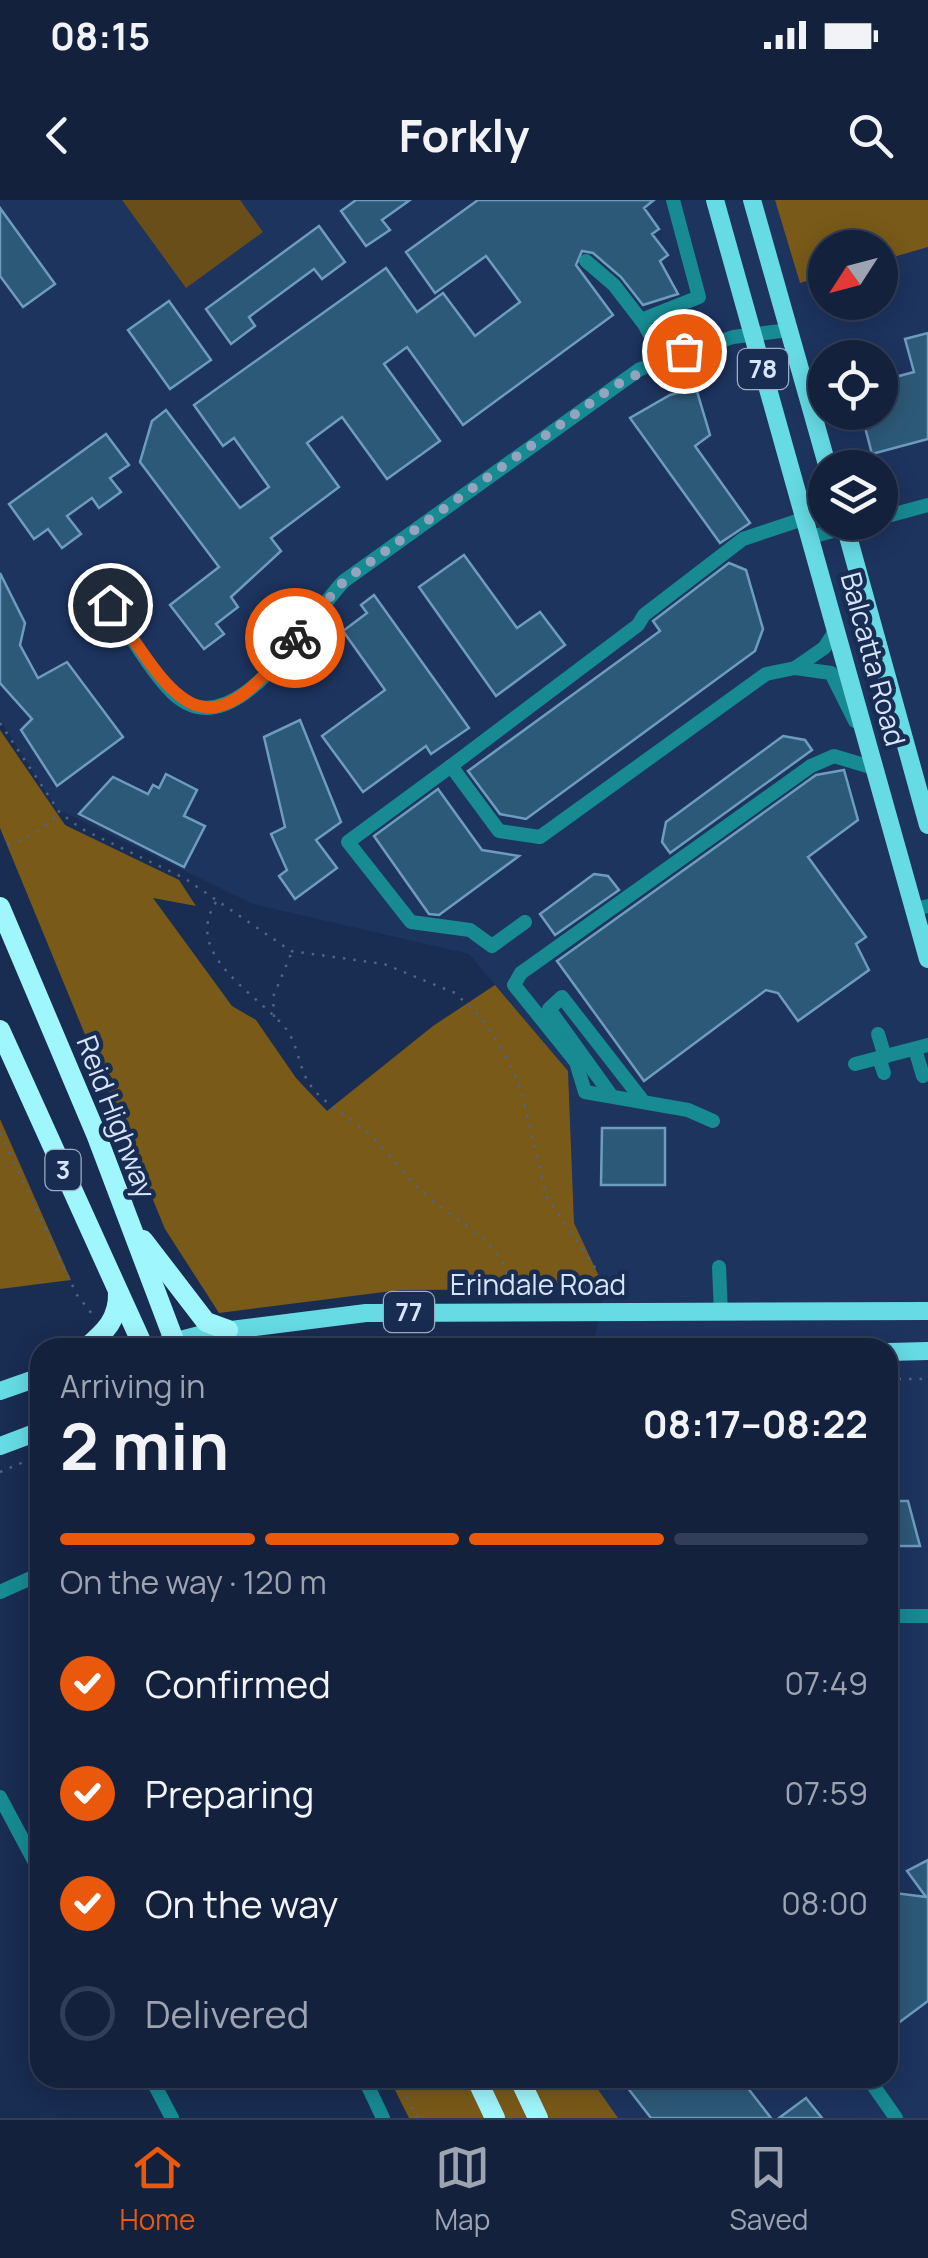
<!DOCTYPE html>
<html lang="en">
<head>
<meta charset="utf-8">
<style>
	body { margin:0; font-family:Manrope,sans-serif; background:#202e48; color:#f1f3f6; height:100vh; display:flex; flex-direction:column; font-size:38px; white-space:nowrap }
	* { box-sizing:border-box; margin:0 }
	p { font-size:32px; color:#9da3b0 }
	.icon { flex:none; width:55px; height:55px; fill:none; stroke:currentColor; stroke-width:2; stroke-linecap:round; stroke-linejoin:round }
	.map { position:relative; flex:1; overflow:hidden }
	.side { position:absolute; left:30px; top:1138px; width:868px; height:750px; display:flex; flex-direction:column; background:#13213d; border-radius:30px; box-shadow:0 5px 25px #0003,0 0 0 2px #323e57 }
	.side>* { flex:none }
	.needle { width:65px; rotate:234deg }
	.tools { position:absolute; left:808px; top:30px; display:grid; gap:20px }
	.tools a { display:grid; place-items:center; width:90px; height:90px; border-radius:50%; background:#13213d; box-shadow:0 5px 25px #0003,0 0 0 2px #323e57; font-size:50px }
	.pin { position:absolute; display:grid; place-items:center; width:85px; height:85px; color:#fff; margin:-42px; border:5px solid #fff; border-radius:50%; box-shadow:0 2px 10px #0007 }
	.courier { position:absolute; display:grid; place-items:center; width:100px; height:100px; margin:-50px; border:8px solid #ea580c; border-radius:50%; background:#fff; color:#222; box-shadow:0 2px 12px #0007 }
	.summary em { font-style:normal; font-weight:700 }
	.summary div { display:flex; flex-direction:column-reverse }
	.summary { display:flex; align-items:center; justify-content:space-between; height:170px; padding:0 30px }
	h1 { font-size:65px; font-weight:700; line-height:75px }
	.bar { display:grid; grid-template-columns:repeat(4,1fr); gap:15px 10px; align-content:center; height:120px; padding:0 30px }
	.bar i { height:12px; border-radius:8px; background:#323e57 }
	.bar .current { background:#ea580c }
	.bar p { grid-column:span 4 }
	ol { padding:0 30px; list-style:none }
	li { display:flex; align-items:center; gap:30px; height:110px }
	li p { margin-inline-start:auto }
	li .icon { padding:10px; border-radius:50%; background:#ea580c; color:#fff; stroke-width:4 }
	li:last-child { color:#9da3b0 }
	li i { width:55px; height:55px; border:5px solid #323e57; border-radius:50% }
	.status { display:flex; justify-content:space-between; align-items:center; height:70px; padding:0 50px; background:#13213d; direction:ltr }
	.status svg { height:28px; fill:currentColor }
	header { display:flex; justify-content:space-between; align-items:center; height:130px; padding:0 30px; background:#13213d; font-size:45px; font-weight:700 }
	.tab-bar { display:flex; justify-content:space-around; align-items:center; height:140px; border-top:2px solid #323e57; background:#13213d; font-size:28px; color:#9da3b0 }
	.tab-bar a { display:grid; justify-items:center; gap:5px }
	.tab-bar .current { color:#ea580c }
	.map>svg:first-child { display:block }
</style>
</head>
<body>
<div class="status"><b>08:15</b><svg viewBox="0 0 49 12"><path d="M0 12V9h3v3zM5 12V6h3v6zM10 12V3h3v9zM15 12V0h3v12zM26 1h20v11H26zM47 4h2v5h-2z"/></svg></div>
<header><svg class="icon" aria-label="back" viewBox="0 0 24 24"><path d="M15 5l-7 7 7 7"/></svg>Forkly<svg class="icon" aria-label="search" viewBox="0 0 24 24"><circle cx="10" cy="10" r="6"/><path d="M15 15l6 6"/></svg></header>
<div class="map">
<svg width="928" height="1918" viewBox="0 0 928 1918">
	<rect width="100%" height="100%" fill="#192c51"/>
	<!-- built -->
	<path fill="#1d345f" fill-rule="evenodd" d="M0,0H775L800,83L825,76V102H880V61L928,47V1918H618L590,1878H888V1148L593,1147L605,1089L574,1023L568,871L469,754L253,704L57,609L0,520ZM825,158H880V212H825ZM825,268H880V322H825Z"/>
	<!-- green -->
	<path fill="#694e19" d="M122,0H240L263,32L186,88Z"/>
	<!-- forest -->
	<g fill="#795a19">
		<path d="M775,0H928V47L880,61V48H825V76L800,83Z"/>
		<path d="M0,530L65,625L179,680L196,706L153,698L232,806L256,820L296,878L327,911L433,826L495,785L568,871L574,1023L605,1089L400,1090L219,1113L165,1029L0,628Z"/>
		<path d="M0,919L71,1080L0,1089Z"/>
		<path d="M389,1878H590L618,1918H409Z"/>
	</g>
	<!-- building -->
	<g fill="#2d5978" stroke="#6e9cbe" stroke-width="2.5">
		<path d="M356,0H410L382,20L390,30L366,46L341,11Z"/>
		<path d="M478,0H654L644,8L659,29L652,34L668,55L660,61L678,94L643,105L621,77L593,53L582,51L576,65L613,115L463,225L407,147L384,164L440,241L387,279L342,217L307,243L339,287L271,338L281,351L231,397L238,407L216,424L224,434L204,449L170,405L219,367L140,262L152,221L166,210L240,308L269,287L234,238L223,246L194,205L386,68L417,112L443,93L475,136L520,102L486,56L435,93L406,52Z"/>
		<path d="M0,8L55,84L23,107L0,76Z"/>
		<path d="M319,26L345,62L322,79L314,69L249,117L255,126L231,144L206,109Z"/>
		<path d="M169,101L211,160L170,189L128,130Z"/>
		<path d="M928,133V239L872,254L861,212H880V181L914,172L905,139Z"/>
		<path d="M696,188L710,235L695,246L750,323L720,343L630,218L670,195Z"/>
		<path d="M106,234L129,265L110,278L121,292L99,308L92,298L67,316L81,334L62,348L48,329L34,339L9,304Z"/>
		<path d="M464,355L517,428L540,412L565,445L496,496L419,387Z"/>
		<path d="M729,363L746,370L763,429L755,451L526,619L500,614L468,571L660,431L653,421Z"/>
		<path d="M0,373L25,423L20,445L38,478L67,462L123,537L57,586L21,530L32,519L0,483Z"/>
		<path d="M374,395L469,528L431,554L426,546L363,592L322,536L385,490L343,431L367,413L361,405Z"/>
		<path d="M300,520L341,622L316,640L337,668L295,699L279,676L287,670L271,634L285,627L264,537Z"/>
		<path d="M783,536L805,540L812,550L670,653L662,642L666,622Z"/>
		<path d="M844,570L858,620L808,657L866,737L856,744L869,770L798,821L778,793L766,790L644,881L557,761L816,575Z"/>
		<path d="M166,574L197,590L184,616L205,626L184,667L79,614L113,577L148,594L153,585L159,588Z"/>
		<path d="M438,589L482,650L519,656L439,715L429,714L374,636Z"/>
		<path d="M594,674L608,676L619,690L555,735L540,714Z"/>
		<path d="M602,928H665V985H601Z"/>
		<path d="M888,1301H908L920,1346H888Z"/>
		<path d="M928,1660V1801L897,1824L888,1812V1697L895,1693L926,1697L907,1671Z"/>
		<path d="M620,1878H740L771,1918H651Z"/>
		<path d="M806,1898L822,1918H779Z"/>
	</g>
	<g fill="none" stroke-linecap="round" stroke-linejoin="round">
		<!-- path -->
		<g stroke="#526485" stroke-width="2.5" stroke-dasharray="2.5 8" stroke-linecap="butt">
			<path d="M0,523L60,613L82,629L184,678L291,751L384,764L455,793L481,817L504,853L521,889L546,996L598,1072L609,1098"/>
			<path d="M8,645L33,635L60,613"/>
			<path d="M216,702C181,756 260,795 287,830C297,844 299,865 307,880C321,904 350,916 370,935C391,954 406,978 427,996C459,1024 506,1042 511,1089"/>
			<path d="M274,817L273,797L291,754"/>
			<path d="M0,933L77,1095L95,1118"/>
			<path d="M888,1179H928"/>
			<path d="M0,1272L40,1255"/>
			<path d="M398,1878L417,1918"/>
		</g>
		<!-- minor -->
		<g stroke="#178a92" stroke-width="14">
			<path d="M586,61L614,85L644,124L663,159"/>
			<path d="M641,120L699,97L673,0"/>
			<path d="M806,318L743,339L644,415L638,425L451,566L499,631L540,637L766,474L795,468L831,473L855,521"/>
			<path d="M880,318L928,305"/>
			<path d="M811,337L865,322"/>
			<path d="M110,405C129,432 145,463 167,487C230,560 306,420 344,381L640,169L733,137L789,130"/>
			<path d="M795,468L824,448L836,430"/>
			<path d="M451,566L348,642L411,722L470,730L492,746L525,722"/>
			<path d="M913,709L928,706"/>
			<path d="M878,834L885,857"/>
			<path d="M915,849L923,876"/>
			<path d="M879,858L884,873"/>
			<path d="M855,864L928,845"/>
			<path d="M611,895L549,809L562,797L643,901"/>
			<path d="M713,921L688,910L585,892L576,862L514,785L521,773L811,566L834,556L874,568"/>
			<path d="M719,1067L721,1113"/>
			<path d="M0,1392L40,1374"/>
			<path d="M888,1416H928"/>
			<path d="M0,1597L40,1672"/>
			<path d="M151,1878L172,1918"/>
			<path d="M364,1878L383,1918"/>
			<path d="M868,1878L896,1918"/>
		</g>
		<!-- major -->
		<g stroke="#66dbe4" stroke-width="18">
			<path d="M715,0L928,759"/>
			<path d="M752,0L828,268"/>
			<path d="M844,322L928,625"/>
			<path d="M150,1148L207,1133L366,1113L928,1111"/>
			<path d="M888,1152L928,1151"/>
			<path d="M0,1191L40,1177"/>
			<path d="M0,1246L40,1231"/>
		</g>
		<!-- highway -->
		<g stroke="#a0f6fd" stroke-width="20">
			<path d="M0,707L96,934L177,1148"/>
			<path d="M0,830L144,1148"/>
			<path d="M143,1040L206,1122L228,1130"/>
			<path d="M86,1148C105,1132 119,1119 118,1092"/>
			<path d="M476,1878L495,1918"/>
			<path d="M519,1878L538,1918"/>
		</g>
	</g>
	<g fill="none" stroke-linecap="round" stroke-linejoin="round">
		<!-- done -->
		<path stroke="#94a4c0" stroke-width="10" stroke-dasharray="0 18" d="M295,438L344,381L614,186L684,151"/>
		<!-- route -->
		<path stroke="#ea580c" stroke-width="12" d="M110,405C176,502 204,561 295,438"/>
	</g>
	<g text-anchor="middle" stroke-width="9" stroke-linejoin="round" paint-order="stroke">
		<!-- shield labels -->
		<g fill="#192c51" stroke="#9eaec9" stroke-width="2.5">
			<rect x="738" y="149" width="50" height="40" rx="8"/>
			<rect x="45.5" y="950" width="35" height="40" rx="8"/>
			<rect x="384" y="1092" width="50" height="40" rx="8"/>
		</g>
		<g font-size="25" font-weight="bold" fill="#d7e5fc">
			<text x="763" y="178">78</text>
			<text x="63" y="979">3</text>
			<text x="409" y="1121">77</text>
		</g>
		<!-- street labels -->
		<g font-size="28" fill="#d7e5fc" stroke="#192c51">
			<text transform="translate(873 459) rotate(75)" y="10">Balcatta Road</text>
			<text transform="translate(116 917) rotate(69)" y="10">Reid Highway</text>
			<text x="538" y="1095">Erindale Road</text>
		</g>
	</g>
</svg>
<div class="tools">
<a><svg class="needle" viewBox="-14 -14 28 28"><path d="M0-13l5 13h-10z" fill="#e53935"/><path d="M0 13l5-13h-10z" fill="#9da3b0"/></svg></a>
<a><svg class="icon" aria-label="locate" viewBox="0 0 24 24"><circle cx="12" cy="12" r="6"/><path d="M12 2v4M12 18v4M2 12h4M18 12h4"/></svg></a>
<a><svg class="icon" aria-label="layers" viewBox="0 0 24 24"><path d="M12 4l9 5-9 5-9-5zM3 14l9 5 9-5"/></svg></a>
</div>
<div class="pin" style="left:684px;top:151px;background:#ea580c"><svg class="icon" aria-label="bag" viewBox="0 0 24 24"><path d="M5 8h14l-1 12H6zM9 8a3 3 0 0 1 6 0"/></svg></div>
<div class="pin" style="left:110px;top:405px;background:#1f2937"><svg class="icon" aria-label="home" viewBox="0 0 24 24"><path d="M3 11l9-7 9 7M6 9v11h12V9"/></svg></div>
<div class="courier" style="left:295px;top:438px"><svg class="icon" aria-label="bike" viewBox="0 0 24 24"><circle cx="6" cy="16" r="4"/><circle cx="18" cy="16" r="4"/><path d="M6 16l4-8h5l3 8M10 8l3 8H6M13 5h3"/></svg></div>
<section class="side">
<div class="summary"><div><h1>2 min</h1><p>Arriving in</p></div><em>08:17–08:22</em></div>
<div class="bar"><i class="current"></i><i class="current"></i><i class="current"></i><i></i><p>On the way · 120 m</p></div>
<ol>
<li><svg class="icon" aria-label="check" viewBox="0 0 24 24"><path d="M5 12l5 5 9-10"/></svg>Confirmed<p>07:49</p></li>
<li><svg class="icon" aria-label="check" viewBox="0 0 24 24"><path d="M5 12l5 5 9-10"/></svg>Preparing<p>07:59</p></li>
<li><svg class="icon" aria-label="check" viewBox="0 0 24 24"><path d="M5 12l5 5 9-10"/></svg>On the way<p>08:00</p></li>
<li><i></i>Delivered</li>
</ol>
</section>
</div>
<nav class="tab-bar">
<a class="current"><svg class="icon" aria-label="home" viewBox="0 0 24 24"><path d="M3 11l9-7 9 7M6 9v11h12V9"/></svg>Home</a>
<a><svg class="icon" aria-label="map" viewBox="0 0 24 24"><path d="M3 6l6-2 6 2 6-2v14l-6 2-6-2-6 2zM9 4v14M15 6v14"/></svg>Map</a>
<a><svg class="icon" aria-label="saved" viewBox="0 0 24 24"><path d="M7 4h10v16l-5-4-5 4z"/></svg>Saved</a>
</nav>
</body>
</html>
